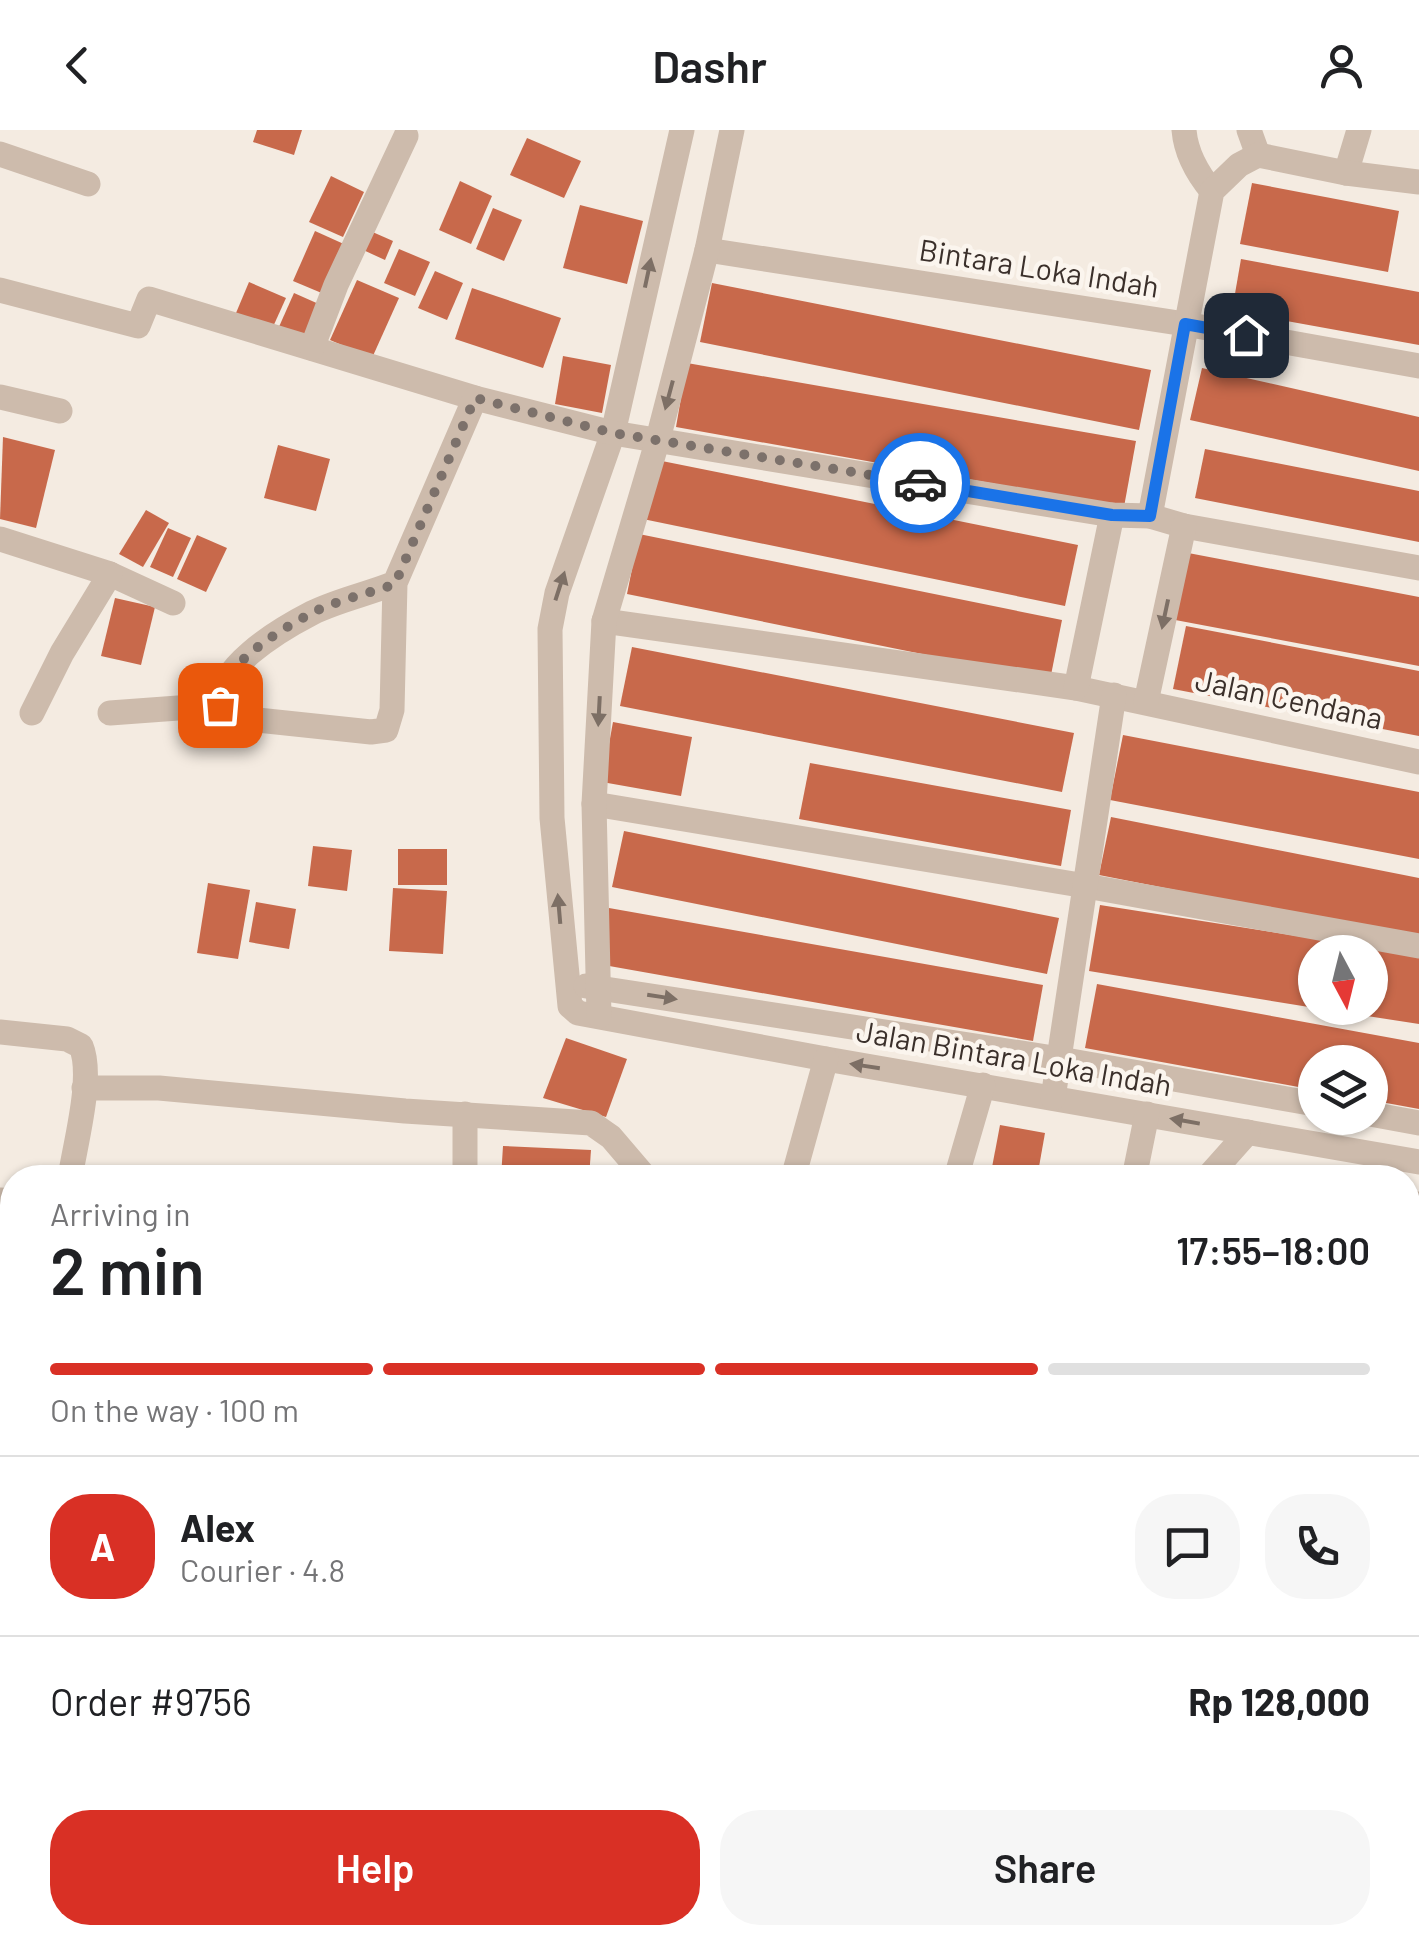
<!DOCTYPE html>
<html lang="en">
<head>
<meta charset="utf-8">
<style>
	body { margin:0; font-family:Barlow,sans-serif; background:#f6f6f6; color:#202124; height:100vh; display:flex; flex-direction:column; font-size:38px; white-space:nowrap }
	* { box-sizing:border-box; margin:0 }
	p { font-size:32px; color:#757577 }
	.icon { flex:none; width:55px; height:55px; fill:none; stroke:currentColor; stroke-width:2; stroke-linecap:round; stroke-linejoin:round }
	.map { position:relative; flex:1; overflow:hidden }
	.details { position:absolute; left:0px; top:1035px; width:1420px; height:780px; display:flex; flex-direction:column; background:#fff; border-radius:40px 40px 0 0; box-shadow:0 2px 8px #0004 }
	.details>* { flex:none }
	.needle { width:65px; rotate:173deg }
	.tools { position:absolute; left:1298px; top:805px; display:grid; gap:20px }
	.tools a { display:grid; place-items:center; width:90px; height:90px; border-radius:50%; background:#fff; box-shadow:0 2px 8px #0004; font-size:50px }
	.pin { position:absolute; display:grid; place-items:center; width:85px; height:85px; color:#fff; margin:-42px; border-radius:20px; box-shadow:0 5px 15px #0006 }
	.courier { position:absolute; display:grid; place-items:center; width:100px; height:100px; margin:-50px; border:8px solid #1a73e8; border-radius:50%; background:#fff; color:#222; box-shadow:0 2px 12px #0007 }
	.overview em { font-style:normal; font-weight:600 }
	.overview div { display:flex; flex-direction:column-reverse }
	.overview { display:flex; align-items:center; justify-content:space-between; height:170px; padding:0 50px }
	h1 { font-size:65px; font-weight:600; line-height:75px }
	.bar { display:grid; grid-template-columns:repeat(4,1fr); gap:15px 10px; align-content:center; height:120px; padding:0 50px }
	.bar i { height:12px; border-radius:8px; background:#e0e0e0 }
	.bar .selected { background:#d93025 }
	.bar p { grid-column:span 4 }
	.line { display:flex; align-items:center; gap:25px; padding:0 50px; border-top:2px solid #e0e0e0 }
	.line div { flex:1 }
	.round { display:grid; place-items:center; flex:none; width:105px; height:105px; border-radius:40px; background:#f6f6f6 }
	.action { display:flex; gap:20px; margin-top:auto; padding:20px 50px }
	.action a { flex:1; height:115px; border-radius:40px; background:#d93025; color:#fff; font-size:40px; font-weight:600; line-height:115px; text-align:center }
	.action a+a { background:#f6f6f6; color:#202124 }
	header { display:flex; justify-content:space-between; align-items:center; height:130px; padding:0 50px; background:#fff; font-size:45px; font-weight:600 }
	.map>svg:first-child { display:block }
</style>
</head>
<body>
<header><svg class="icon" aria-label="back" viewBox="0 0 24 24"><path d="M15 5l-7 7 7 7"/></svg>Dashr<svg class="icon" aria-label="person" viewBox="0 0 24 24"><circle cx="12" cy="8" r="4"/><path d="M4 21q1-7 8-7t8 7"/></svg></header>
<div class="map">
<svg width="1419" height="1815" viewBox="0 0 1419 1815">
	<rect width="100%" height="100%" fill="#f4ebe1"/>
	<!-- building -->
	<g fill="#c8694b">
		<path d="M257,0H302L294,25L253,12Z"/>
		<path d="M527,8L581,31L564,68L510,45Z"/>
		<path d="M331,46L364,62L343,107L309,92Z"/>
		<path d="M460,51L492,66L471,114L439,100Z"/>
		<path d="M1252,53L1399,81L1388,142L1240,114Z"/>
		<path d="M580,75L643,91L627,154L563,138Z"/>
		<path d="M493,78L522,90L504,131L476,119Z"/>
		<path d="M368,100L393,111L385,130L361,119Z"/>
		<path d="M315,101L346,115L324,164L293,151Z"/>
		<path d="M399,119L430,132L415,166L384,153Z"/>
		<path d="M1241,129L1419,162V215L1232,181Z"/>
		<path d="M435,141L463,153L447,190L418,178Z"/>
		<path d="M357,150L399,168L372,228L330,210Z"/>
		<path d="M249,152L286,168L272,199L236,183Z"/>
		<path d="M712,153L1151,240L1139,300L700,212Z"/>
		<path d="M472,158L561,188L543,238L455,209Z"/>
		<path d="M294,163L321,175L305,210L278,199Z"/>
		<path d="M563,226L611,235L602,283L555,274Z"/>
		<path d="M687,233L1136,311L1124,377L676,297Z"/>
		<path d="M1202,238L1419,287V341L1190,290Z"/>
		<path d="M3,307L55,320L36,398L0,389Z"/>
		<path d="M278,315L330,329L316,381L264,368Z"/>
		<path d="M1205,319L1419,361V412L1195,368Z"/>
		<path d="M657,330L1078,415L1065,476L638,388Z"/>
		<path d="M146,380L169,393L143,437L119,424Z"/>
		<path d="M168,398L191,408L173,447L150,437Z"/>
		<path d="M639,404L1062,490L1050,550L627,464Z"/>
		<path d="M197,405L227,418L206,462L177,449Z"/>
		<path d="M1183,422L1419,467V536L1170,489Z"/>
		<path d="M115,468L155,477L141,535L101,526Z"/>
		<path d="M1186,496L1419,541V606L1173,559Z"/>
		<path d="M632,517L1074,603L1062,662L620,576Z"/>
		<path d="M613,592L692,607L681,666L602,652Z"/>
		<path d="M1123,605L1419,662V729L1110,670Z"/>
		<path d="M810,633L1071,680L1061,736L799,689Z"/>
		<path d="M1111,687L1419,748V808L1099,745Z"/>
		<path d="M624,701L1059,788L1047,844L612,757Z"/>
		<path d="M313,716L352,720L347,761L308,756Z"/>
		<rect x="398" y="719" width="49" height="36"/>
		<path d="M208,753L250,760L238,829L197,823Z"/>
		<path d="M393,758L447,761L443,824L389,821Z"/>
		<path d="M256,772L296,779L289,819L249,812Z"/>
		<path d="M1100,775L1419,825V894L1328,880L1370,878V822H1315V878L1089,841Z"/>
		<path d="M609,778L1043,855L1033,911L598,834Z"/>
		<path d="M1097,854L1419,913V979L1370,970V932H1315V960L1085,918Z"/>
		<path d="M566,908L627,929L606,987L543,968Z"/>
		<path d="M1000,995L1045,1003L1037,1048H990Z"/>
		<path d="M503,1016L591,1020L589,1048H501Z"/>
		<path d="M0,1125L12,1126V1195L0,1194Z"/>
		<path d="M1408,1213L1419,1214V1244H1408Z"/>
		<path d="M1408,1256L1419,1257V1289L1408,1288Z"/>
		<path d="M1419,1603V1666L1410,1670L1408,1609Z"/>
		<path d="M1419,1716V1760L1408,1736V1721Z"/>
		<rect x="861" y="1802" width="44" height="13"/>
		<path d="M1162,1806V1815H933V1809Z"/>
	</g>
	<g fill="none" stroke-linecap="round" stroke-linejoin="round">
		<!-- minor -->
		<g stroke="#cdbbac" stroke-width="25">
			<path d="M682,0L613,303L557,463L550,499L552,688L570,876L578,883L826,929L1419,1032"/>
			<path d="M1184,0C1186,24 1197,43 1212,61"/>
			<path d="M1249,0L1258,25"/>
			<path d="M0,24L88,54"/>
			<path d="M1346,43L1359,0"/>
			<path d="M707,120L1185,194L1419,236"/>
			<path d="M0,160L138,196L149,169L475,268"/>
			<path d="M312,218L336,155L406,6"/>
			<path d="M0,267L60,281"/>
			<path d="M1150,386L1212,61L1239,35L1258,25L1346,43L1419,52"/>
			<path d="M0,409L110,444L173,473"/>
			<path d="M395,453C368,464 338,470 312,483C281,499 210,540 221,581L238,588L371,602L386,600L392,580L395,453L475,268L613,303L1112,385L1150,386L1184,396L1419,438"/>
			<path d="M604,491L1076,558L1419,632"/>
			<path d="M1076,558L1112,385"/>
			<path d="M1146,572L1184,396"/>
			<path d="M32,583L62,523L110,444"/>
			<path d="M110,583L219,575"/>
			<path d="M594,674L1086,756L1419,816"/>
			<path d="M586,856L1060,929L1315,974"/>
			<path d="M599,886L594,674L604,491L658,309L707,120L732,0"/>
			<path d="M0,902L67,909L81,916C94,947 75,1014 70,1048"/>
			<path d="M84,958H159L405,981L591,993L611,1007L646,1048"/>
			<path d="M1053,968L1114,565"/>
			<path d="M1370,984L1419,993"/>
			<path d="M465,1048V984"/>
			<path d="M793,1048L826,929"/>
			<path d="M956,1048L983,955"/>
			<path d="M1134,1048L1147,984"/>
			<path d="M1207,1048L1248,1002"/>
			<path d="M0,1070L12,1071"/>
			<path d="M1408,1075L1419,1074"/>
			<path d="M0,1260L12,1263"/>
			<path d="M0,1512L12,1440"/>
			<path d="M0,1767L12,1770"/>
			<path d="M1410,1770L1419,1778"/>
			<path d="M192,1802L261,1813"/>
			<path d="M516,1815L519,1802"/>
		</g>
	</g>
	<!-- one-way arrows -->
	<defs><path id="oneway-solid" d="M-6-.8H1V-3.2L6.5 0L1 3.2V.8H-6Z" transform="scale(2.5)"/></defs>
	<g fill="#7d6f65">
		<use href="#oneway-solid" transform="translate(648 143) rotate(-78)"/>
		<use href="#oneway-solid" transform="translate(669 265) rotate(105)"/>
		<use href="#oneway-solid" transform="translate(560 456) rotate(-72)"/>
		<use href="#oneway-solid" transform="translate(1165 484) rotate(102)"/>
		<use href="#oneway-solid" transform="translate(599 581) rotate(93)"/>
		<use href="#oneway-solid" transform="translate(559 779) rotate(-95)"/>
		<use href="#oneway-solid" transform="translate(662 867) rotate(9)"/>
		<use href="#oneway-solid" transform="translate(865 936) rotate(-171)"/>
		<use href="#oneway-solid" transform="translate(1185 991) rotate(-170)"/>
	</g>
	<g fill="none" stroke-linecap="round" stroke-linejoin="round">
		<!-- done -->
		<path stroke="#7c716b" stroke-width="10" stroke-dasharray="0 18" d="M220,575C215,538 283,498 312,483C337,470 368,464 395,454L475,268L613,303L920,353"/>
		<!-- route -->
		<path stroke="#1a73e8" stroke-width="12" d="M920,353L1112,385L1150,386L1185,194L1246,205"/>
	</g>
	<g text-anchor="middle" stroke-width="9" stroke-linejoin="round" paint-order="stroke">
		<!-- street labels -->
		<g font-size="30" fill="#3b302b" stroke="#fbf5ee">
			<text transform="translate(1039 139) rotate(9)" y="10">Bintara Loka Indah</text>
			<text transform="translate(1289 570) rotate(12)" y="10">Jalan Cendana</text>
			<text transform="translate(1014 929) rotate(10)" y="10">Jalan Bintara Loka Indah</text>
		</g>
	</g>
</svg>
<div class="tools">
<a><svg class="needle" viewBox="-14 -14 28 28"><path d="M0-13l5 13h-10z" fill="#e53935"/><path d="M0 13l5-13h-10z" fill="#757577"/></svg></a>
<a><svg class="icon" aria-label="layers" viewBox="0 0 24 24"><path d="M12 4l9 5-9 5-9-5zM3 14l9 5 9-5"/></svg></a>
</div>
<div class="pin" style="left:220px;top:575px;background:#ea580c"><svg class="icon" aria-label="bag" viewBox="0 0 24 24"><path d="M5 8h14l-1 12H6zM9 8a3 3 0 0 1 6 0"/></svg></div>
<div class="pin" style="left:1246px;top:205px;background:#1f2937"><svg class="icon" aria-label="home" viewBox="0 0 24 24"><path d="M3 11l9-7 9 7M6 9v11h12V9"/></svg></div>
<div class="courier" style="left:920px;top:353px"><svg class="icon" aria-label="car" viewBox="0 0 24 24"><path d="M5 17H2v-5l4-1 3-4h7l3 4 3 1v5h-3M9 17h6M6 11h13"/><circle cx="7" cy="17" r="2"/><circle cx="17" cy="17" r="2"/></svg></div>
<section class="details">
<div class="overview"><div><h1>2 min</h1><p>Arriving in</p></div><em>17:55–18:00</em></div>
<div class="bar"><i class="selected"></i><i class="selected"></i><i class="selected"></i><i></i><p>On the way · 100 m</p></div>
<div class="line" style="height:180px"><b class="round" style="background:#d93025;color:#fff">A</b><div><b>Alex</b><p>Courier · 4.8</p></div><a class="round"><svg class="icon" aria-label="chat" viewBox="0 0 24 24"><path d="M4 5h16v11H9l-5 4z"/></svg></a><a class="round"><svg class="icon" aria-label="phone" viewBox="0 0 24 24"><path d="M5 4h4l2 5-3 2q2 4 5 5l2-3 5 2v4C11 20 4 13 5 4z"/></svg></a></div>
<div class="line" style="height:130px"><div>Order #9756</div><b>Rp 128,000</b></div>
<div class="action"><a>Help</a><a>Share</a></div>
</section>
</div>
</body>
</html>
